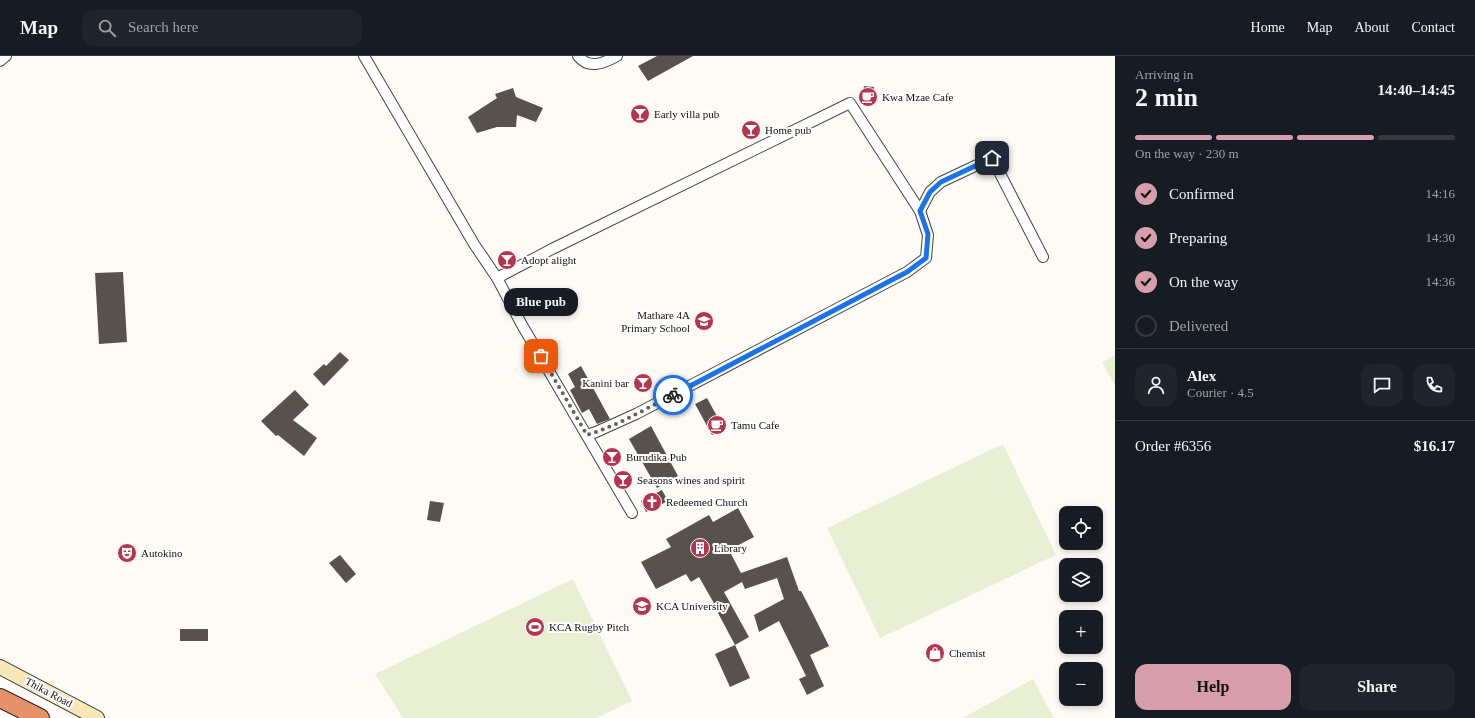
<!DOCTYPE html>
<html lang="en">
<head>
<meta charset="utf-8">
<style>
	body { margin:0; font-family:Georgia,serif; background:#20242c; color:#f1f3f6; height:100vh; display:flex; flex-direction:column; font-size:15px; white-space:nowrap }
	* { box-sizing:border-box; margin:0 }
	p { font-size:13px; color:#9ea1a6 }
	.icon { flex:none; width:22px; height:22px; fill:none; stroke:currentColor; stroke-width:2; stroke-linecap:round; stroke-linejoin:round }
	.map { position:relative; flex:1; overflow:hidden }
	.drawer { display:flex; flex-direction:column; background:#171b24; width:360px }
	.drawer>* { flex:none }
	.controls { position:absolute; left:1059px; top:450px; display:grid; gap:8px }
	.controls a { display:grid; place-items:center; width:44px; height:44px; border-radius:8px; background:#171b24; box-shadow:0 2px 6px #0003; font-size:20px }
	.pin { position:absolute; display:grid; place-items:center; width:34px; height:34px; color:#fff; margin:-17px; border-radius:8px; box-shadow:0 2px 6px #0006 }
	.courier { position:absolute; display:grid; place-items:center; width:40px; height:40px; margin:-20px; border:3px solid #1a73e8; border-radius:50%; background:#fff; color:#222; box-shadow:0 1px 5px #0007 }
	.bubble { position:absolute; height:28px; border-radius:12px; background:#171b24; box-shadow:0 2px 6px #0003; font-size:13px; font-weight:600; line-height:28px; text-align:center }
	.head em { font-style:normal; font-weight:600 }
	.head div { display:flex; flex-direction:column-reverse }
	.head { display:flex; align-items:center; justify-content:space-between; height:68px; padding:0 20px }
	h1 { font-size:26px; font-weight:600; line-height:30px }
	.bar { display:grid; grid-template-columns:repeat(4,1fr); gap:6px 4px; align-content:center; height:48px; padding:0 20px }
	.bar i { height:5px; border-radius:3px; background:#363941 }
	.bar .on { background:#d69daa }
	.bar p { grid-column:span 4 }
	.line { display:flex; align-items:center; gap:10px; padding:0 20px; border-top:1px solid #363941 }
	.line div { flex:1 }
	.round { display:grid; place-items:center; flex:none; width:42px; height:42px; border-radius:12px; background:#20242c }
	ol { padding:0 20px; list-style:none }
	li { display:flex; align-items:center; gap:12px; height:44px }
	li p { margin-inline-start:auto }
	li .icon { padding:4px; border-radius:50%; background:#d69daa; color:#111; stroke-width:4 }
	li:last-child { color:#9ea1a6 }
	li i { width:22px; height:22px; border:2px solid #363941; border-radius:50% }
	.cta { display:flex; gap:8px; margin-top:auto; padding:8px 20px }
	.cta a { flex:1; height:46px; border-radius:12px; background:#d69daa; color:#111; font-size:16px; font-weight:600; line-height:46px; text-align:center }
	.cta a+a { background:#20242c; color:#f1f3f6 }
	header { display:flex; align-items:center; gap:24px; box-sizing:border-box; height:56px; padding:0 20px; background:#171b24; border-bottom:1px solid #363941 }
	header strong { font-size:19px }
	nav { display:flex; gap:22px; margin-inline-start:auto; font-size:14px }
	.search { width:280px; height:36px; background:#20242c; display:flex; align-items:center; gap:10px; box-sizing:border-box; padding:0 14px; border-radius:12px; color:#9ea1a6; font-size:15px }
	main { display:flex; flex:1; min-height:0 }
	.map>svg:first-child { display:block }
</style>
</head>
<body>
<header>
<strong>Map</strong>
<div class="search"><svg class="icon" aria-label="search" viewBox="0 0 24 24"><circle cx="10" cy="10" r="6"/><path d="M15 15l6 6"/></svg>Search here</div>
<nav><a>Home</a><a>Map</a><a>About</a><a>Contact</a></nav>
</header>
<main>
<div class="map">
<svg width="1115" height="662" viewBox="0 0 1115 662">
	<rect width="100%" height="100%" fill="#fefbf6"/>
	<!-- pitch -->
	<g fill="#e9efd2">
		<path d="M1115,299V330L1102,306Z"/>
		<path d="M1003,388L1056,499L880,582L827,472Z"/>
		<path d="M573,523L632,645L596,662H403L375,618Z"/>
		<path d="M1033,623L1054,662H963Z"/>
	</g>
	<!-- building -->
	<g fill="#59514e">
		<path d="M657,0H693L648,25L638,10Z"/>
		<path d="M864,30L874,31L871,49L861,47Z"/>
		<path d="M513,32L516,41L543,52L536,66L517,59L516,71H497L477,77L468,61L497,42L495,38Z"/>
		<path d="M123,216L127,286L99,288L95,217Z"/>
		<path d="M340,296L349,304L324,330L313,318L324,308L326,310Z"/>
		<path d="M581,310L610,363L597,368L589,353L582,357L570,334L575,331L568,318Z"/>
		<path d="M295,334L309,349L293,364L317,382L304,400L278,379L276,380L261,365Z"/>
		<path d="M707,342L724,373L712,379L695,348Z"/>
		<path d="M651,370L678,420L657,432L629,383Z"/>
		<path d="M662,434L668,445L646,456L641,445Z"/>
		<path d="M430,445L444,447L440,466L427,464Z"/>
		<path d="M738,452L754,481L729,494L741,517L787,501L799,535H801L811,554L829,590L810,599L824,630L807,639L799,623L806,620L779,565L759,576L754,559L784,543L777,522L745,533L742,526L724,536L749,581L735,589L718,557L719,556L699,521L691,526L686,518L656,533L641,506L671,491L666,483L709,459L713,466Z"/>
		<path d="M340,499L356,518L346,527L329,507Z"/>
		<rect x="180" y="573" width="28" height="12"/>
		<path d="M735,589L750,622L730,631L715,598Z"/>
	</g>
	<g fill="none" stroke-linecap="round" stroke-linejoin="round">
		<defs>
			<g id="street">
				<path d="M364,0L474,188L497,222L522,269L632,457"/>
				<path d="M578,0C589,14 604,7 617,0"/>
				<path d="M0,5L6,0"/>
				<path d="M920,155L930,136L941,126L992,102L1043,201"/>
				<path d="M497,222L552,193L850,47L920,155L928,179L926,202L907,216L636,358L596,376L587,379"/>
			</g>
			<path id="secondary" d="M0,611L97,662"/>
			<path id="highway" d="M0,642L40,662"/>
		</defs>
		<!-- street casing -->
		<use href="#street" stroke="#444" stroke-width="12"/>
		<!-- secondary casing -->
		<use href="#secondary" stroke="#333" stroke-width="16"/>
		<!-- highway casing -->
		<use href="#highway" stroke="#222" stroke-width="20"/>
		<!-- street -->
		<use href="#street" stroke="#fff" stroke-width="10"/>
		<!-- secondary -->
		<use href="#secondary" stroke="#f8e7b7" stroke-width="14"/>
		<!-- highway -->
		<use href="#highway" stroke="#e7916b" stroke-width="18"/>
	</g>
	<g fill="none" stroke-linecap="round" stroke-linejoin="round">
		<!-- done -->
		<path stroke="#646361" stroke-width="4" stroke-dasharray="0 7.2" d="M541,300L587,379C617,370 645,353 673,339"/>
		<!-- route -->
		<path stroke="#1a73e8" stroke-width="5" d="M673,339L907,216L926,202L928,178L920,155L930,136L941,126L992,102"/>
	</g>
	<!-- icons -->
	<defs>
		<symbol id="cafe-disc" viewBox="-11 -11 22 22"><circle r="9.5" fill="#b5344e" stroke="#fff"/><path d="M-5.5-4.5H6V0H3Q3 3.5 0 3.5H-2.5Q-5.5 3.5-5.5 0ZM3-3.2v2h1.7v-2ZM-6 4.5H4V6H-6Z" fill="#fff"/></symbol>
		<symbol id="bar-disc" viewBox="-11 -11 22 22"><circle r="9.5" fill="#b5344e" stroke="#fff"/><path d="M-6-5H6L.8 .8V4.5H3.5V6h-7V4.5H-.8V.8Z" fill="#fff"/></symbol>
		<symbol id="school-disc" viewBox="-11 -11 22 22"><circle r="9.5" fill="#b5344e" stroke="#fff"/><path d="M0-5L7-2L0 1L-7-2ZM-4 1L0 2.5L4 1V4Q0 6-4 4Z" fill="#fff"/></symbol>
		<symbol id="church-disc" viewBox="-11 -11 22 22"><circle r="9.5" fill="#b5344e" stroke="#fff"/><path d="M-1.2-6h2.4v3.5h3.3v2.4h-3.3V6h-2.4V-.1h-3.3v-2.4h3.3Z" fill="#fff"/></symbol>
		<symbol id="building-disc" viewBox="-11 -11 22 22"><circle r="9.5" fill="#b5344e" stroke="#fff"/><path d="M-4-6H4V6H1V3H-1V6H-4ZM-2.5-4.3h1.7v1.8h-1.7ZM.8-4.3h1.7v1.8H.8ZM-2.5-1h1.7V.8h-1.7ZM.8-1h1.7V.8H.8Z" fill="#fff"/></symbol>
		<symbol id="theatre-disc" viewBox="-11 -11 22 22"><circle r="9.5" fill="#b5344e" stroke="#fff"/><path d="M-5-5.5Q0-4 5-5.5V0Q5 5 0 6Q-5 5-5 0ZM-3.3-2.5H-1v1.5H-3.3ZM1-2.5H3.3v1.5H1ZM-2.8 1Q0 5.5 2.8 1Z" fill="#fff"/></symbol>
		<symbol id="university-disc" viewBox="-11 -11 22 22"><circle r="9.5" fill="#b5344e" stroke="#fff"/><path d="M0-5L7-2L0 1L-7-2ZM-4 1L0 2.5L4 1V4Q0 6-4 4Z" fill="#fff"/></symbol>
		<symbol id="stadium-disc" viewBox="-11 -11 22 22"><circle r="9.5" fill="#b5344e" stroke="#fff"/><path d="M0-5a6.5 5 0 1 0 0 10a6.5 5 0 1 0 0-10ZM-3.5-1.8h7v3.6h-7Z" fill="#fff"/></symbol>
		<symbol id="shop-disc" viewBox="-11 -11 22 22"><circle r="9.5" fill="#b5344e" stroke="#fff"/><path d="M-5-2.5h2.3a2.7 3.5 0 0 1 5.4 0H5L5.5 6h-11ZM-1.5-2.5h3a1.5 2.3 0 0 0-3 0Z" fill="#fff"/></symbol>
	</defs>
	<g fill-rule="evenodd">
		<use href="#cafe-disc" x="857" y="30" width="22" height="22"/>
		<use href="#bar-disc" x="629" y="47" width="22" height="22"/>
		<use href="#bar-disc" x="740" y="63" width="22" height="22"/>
		<use href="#bar-disc" x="496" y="193" width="22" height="22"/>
		<use href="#school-disc" x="693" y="254" width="22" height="22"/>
		<use href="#bar-disc" x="632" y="316" width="22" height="22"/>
		<use href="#cafe-disc" x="706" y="358" width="22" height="22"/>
		<use href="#bar-disc" x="601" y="390" width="22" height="22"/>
		<use href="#bar-disc" x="612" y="413" width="22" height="22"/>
		<use href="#church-disc" x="641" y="435" width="22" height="22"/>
		<use href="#building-disc" x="689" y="481" width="22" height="22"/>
		<use href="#theatre-disc" x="116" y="486" width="22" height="22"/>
		<use href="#university-disc" x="631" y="539" width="22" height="22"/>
		<use href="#stadium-disc" x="524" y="560" width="22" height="22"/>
		<use href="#shop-disc" x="924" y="586" width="22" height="22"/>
	</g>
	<g text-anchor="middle" stroke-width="4" stroke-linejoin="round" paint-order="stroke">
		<!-- poi labels -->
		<g font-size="11" fill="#111" stroke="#fff" text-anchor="start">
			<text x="882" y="45">Kwa Mzae Cafe</text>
			<text x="654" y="62">Early villa pub</text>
			<text x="765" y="78">Home pub</text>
			<text x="521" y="208">Adopt alight</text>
			<text x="690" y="263" text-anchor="end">Mathare 4A<tspan x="690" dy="13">Primary School</tspan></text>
			<text x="629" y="331" text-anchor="end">Kanini bar</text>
			<text x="731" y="373">Tamu Cafe</text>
			<text x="626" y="405">Burudika Pub</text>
			<text x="637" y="428">Seasons wines and spirit</text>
			<text x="666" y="450">Redeemed Church</text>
			<text x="714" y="496">Library</text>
			<text x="141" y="501">Autokino</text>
			<text x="656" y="554">KCA University</text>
			<text x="549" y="575">KCA Rugby Pitch</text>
			<text x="949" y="601">Chemist</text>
		</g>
		<!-- street labels -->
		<g font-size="11" fill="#111" stroke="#fff">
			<text transform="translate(49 636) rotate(28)" y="4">Thika Road</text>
		</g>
	</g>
</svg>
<div class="controls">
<a><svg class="icon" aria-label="locate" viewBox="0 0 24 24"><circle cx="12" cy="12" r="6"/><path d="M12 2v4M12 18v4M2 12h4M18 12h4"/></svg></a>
<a><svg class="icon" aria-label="layers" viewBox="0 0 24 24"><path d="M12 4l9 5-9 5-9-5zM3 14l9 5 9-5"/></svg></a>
<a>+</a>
<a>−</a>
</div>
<div class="pin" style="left:541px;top:300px;background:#ea580c"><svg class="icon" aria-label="bag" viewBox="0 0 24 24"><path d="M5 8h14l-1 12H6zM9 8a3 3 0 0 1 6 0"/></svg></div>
<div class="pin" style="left:992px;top:102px;background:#1f2937"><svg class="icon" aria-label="home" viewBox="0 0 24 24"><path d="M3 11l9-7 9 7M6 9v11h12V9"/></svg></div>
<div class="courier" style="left:673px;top:339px"><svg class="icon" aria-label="bike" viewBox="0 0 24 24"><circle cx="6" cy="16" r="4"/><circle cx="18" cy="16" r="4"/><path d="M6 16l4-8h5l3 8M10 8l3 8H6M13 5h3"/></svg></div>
<div class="bubble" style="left:504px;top:232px;width:74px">Blue pub</div>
</div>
<section class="drawer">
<div class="head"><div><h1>2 min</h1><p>Arriving in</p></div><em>14:40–14:45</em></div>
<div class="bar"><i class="on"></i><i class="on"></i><i class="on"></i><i></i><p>On the way · 230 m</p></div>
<ol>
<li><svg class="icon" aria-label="check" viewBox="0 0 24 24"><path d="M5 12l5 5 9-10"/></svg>Confirmed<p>14:16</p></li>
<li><svg class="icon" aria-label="check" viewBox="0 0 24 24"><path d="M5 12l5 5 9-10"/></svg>Preparing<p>14:30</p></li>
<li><svg class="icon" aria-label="check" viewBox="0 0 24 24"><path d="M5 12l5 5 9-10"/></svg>On the way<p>14:36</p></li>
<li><i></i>Delivered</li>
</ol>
<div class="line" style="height:72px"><a class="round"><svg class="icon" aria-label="person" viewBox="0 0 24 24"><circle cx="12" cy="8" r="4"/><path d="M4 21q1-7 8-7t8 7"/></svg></a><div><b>Alex</b><p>Courier · 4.5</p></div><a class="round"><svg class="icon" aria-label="chat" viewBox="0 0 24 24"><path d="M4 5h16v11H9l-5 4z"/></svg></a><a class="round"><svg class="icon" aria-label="phone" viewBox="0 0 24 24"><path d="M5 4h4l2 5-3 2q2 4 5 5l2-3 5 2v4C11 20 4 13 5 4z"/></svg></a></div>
<div class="line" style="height:52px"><div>Order #6356</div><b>$16.17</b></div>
<div class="cta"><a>Help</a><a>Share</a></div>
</section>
</main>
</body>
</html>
